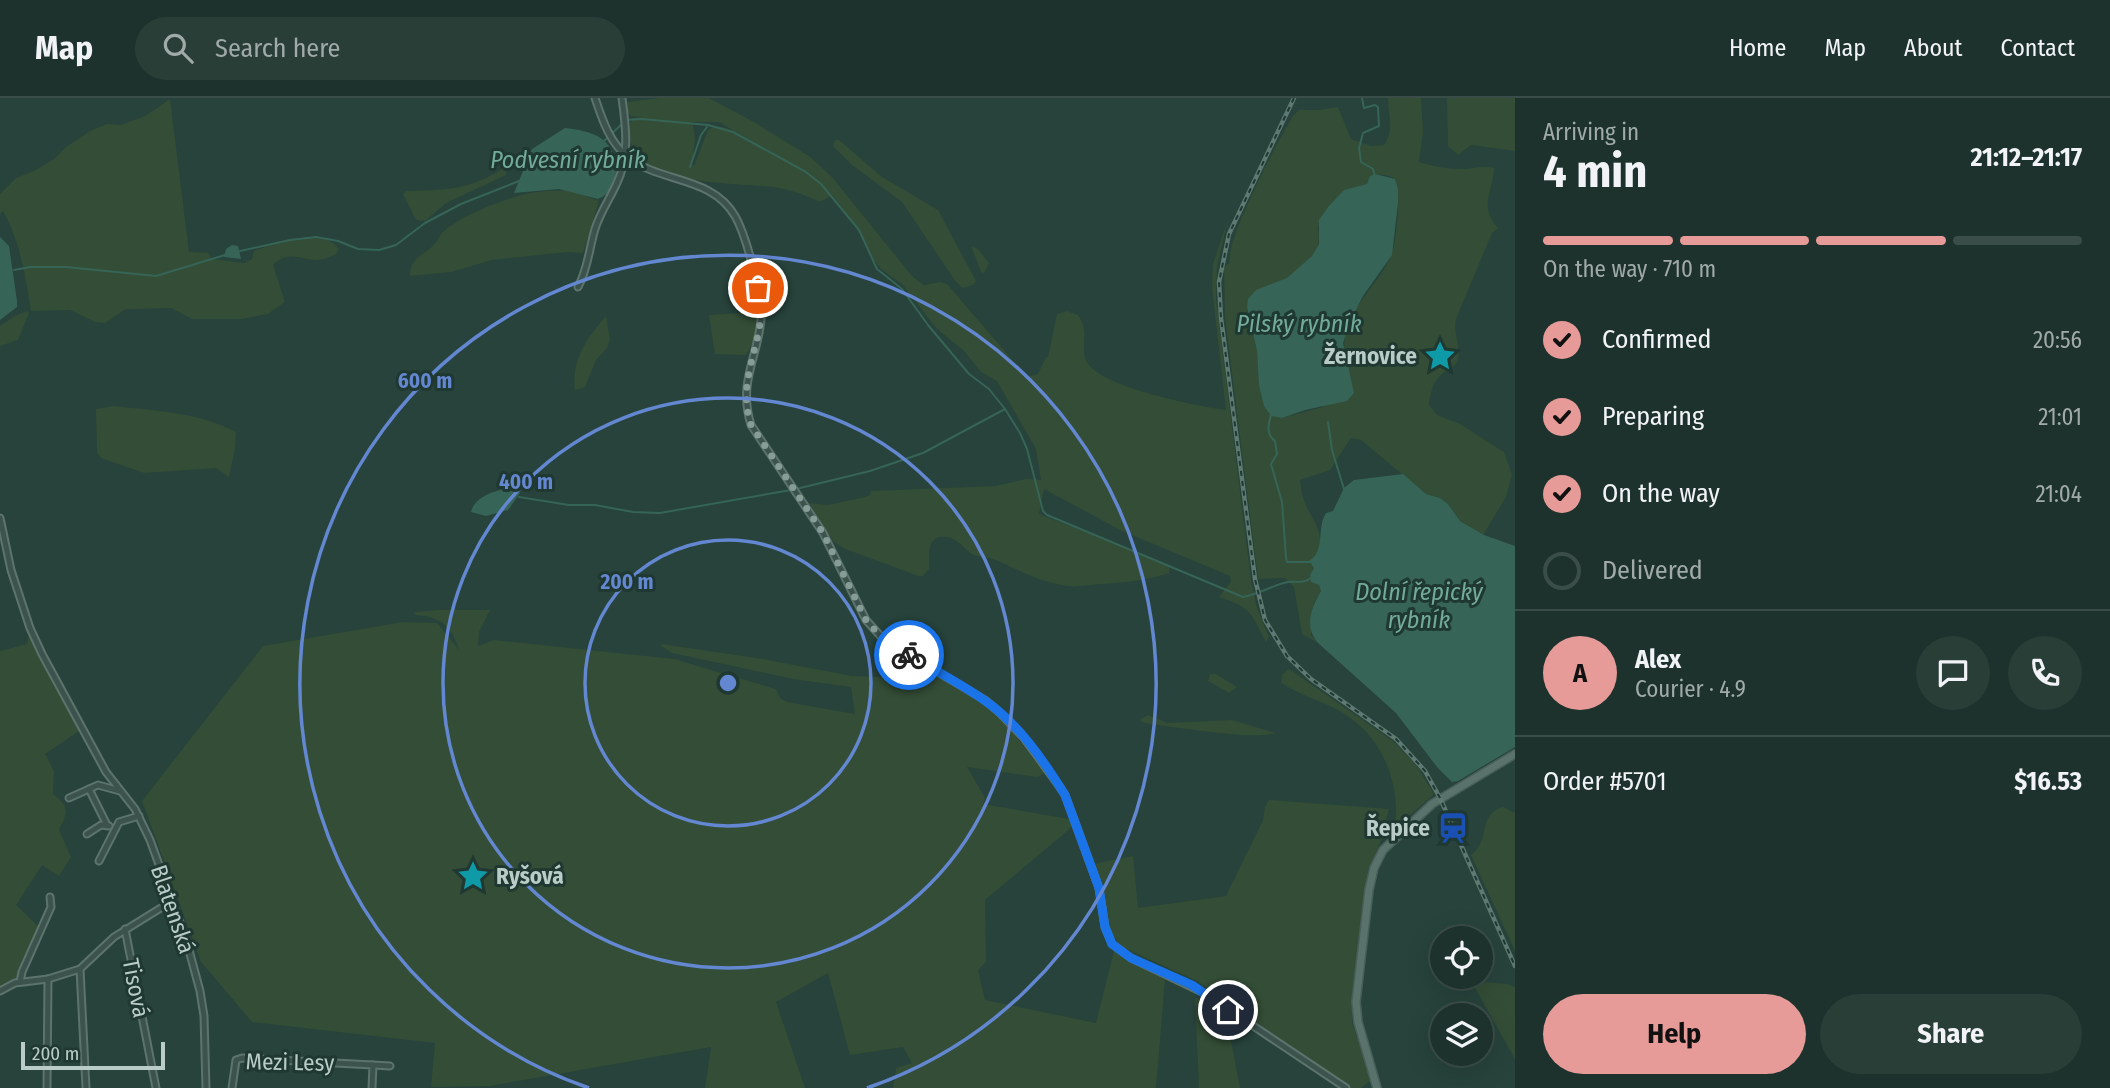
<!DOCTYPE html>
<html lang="en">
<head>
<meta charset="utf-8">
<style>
	body { margin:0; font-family:"Fira Sans Condensed",sans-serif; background:#2a3e38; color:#f1f3f6; height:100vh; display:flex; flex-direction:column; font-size:26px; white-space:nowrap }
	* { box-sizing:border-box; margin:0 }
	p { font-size:23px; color:#a0aaa9 }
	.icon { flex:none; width:38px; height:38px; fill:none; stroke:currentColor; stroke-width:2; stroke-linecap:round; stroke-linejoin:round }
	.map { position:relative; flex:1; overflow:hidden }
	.side { display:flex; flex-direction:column; background:#1d322c; width:595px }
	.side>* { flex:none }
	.controls { position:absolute; left:1430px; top:828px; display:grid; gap:14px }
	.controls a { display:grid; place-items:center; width:63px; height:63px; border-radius:50%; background:#1d322c; box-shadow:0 7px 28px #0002,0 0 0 2px #3b4d48; font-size:35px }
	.scale { position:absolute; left:21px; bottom:18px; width:144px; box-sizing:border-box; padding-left:7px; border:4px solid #b9ccc8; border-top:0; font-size:19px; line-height:24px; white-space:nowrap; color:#b9ccc8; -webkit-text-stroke:5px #203832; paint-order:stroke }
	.pin { position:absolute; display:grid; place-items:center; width:60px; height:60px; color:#fff; margin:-30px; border:4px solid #fff; border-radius:50%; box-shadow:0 2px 7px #0007 }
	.courier { position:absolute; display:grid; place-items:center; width:70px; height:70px; margin:-35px; border:5px solid #1a73e8; border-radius:50%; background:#fff; color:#222; box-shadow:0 2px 9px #0007 }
	.headline em { font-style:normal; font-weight:700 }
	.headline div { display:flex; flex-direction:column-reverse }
	.headline { display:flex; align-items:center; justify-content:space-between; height:119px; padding:0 28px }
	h1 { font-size:46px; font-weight:700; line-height:52px }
	.bar { display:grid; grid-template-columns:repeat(4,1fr); gap:10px 7px; align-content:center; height:84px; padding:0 28px }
	.bar i { height:9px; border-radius:5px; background:#3b4d48 }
	.bar .current { background:#e69b98 }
	.bar p { grid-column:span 4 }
	.line { display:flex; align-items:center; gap:18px; padding:0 28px; border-top:2px solid #3b4d48 }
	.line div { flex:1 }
	.round { display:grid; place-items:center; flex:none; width:74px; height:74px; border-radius:37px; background:#2a3e38 }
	ol { padding:0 28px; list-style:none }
	li { display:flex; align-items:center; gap:21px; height:77px }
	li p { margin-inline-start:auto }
	li .icon { padding:7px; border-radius:50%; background:#e69b98; color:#111; stroke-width:4 }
	li:last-child { color:#a0aaa9 }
	li i { width:38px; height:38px; border:4px solid #3b4d48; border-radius:50% }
	.action { display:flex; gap:14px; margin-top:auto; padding:14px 28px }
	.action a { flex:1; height:80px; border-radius:42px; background:#e69b98; color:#111; font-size:28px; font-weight:700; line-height:80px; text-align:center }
	.action a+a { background:#2a3e38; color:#f1f3f6 }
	header { display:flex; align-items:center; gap:42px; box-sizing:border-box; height:98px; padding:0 35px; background:#1d322c; border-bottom:2px solid #3b4d48 }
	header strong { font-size:33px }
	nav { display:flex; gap:38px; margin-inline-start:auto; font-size:24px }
	.search { width:490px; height:63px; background:#2a3e38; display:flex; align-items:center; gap:18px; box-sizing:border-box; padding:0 24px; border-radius:38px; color:#a0aaa9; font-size:26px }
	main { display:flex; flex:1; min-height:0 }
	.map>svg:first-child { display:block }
</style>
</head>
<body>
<header>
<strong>Map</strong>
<div class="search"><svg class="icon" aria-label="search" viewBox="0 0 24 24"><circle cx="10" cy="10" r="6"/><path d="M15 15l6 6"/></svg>Search here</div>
<nav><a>Home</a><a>Map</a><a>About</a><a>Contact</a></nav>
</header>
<main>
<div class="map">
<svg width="1515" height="990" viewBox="0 0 1515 990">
	<rect width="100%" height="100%" fill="#27433b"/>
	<!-- green -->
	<g fill="#334d36" fill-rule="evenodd">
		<path d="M659,0H709L752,23L809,58L832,79L912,178L924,187L940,184L947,186L1027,279L1038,276L1046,259H1048L1057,216L1067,213L1078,217C1092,237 1077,252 1089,267C1107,290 1196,308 1226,312L1212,190L1213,166L1228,121L1217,169L1216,200L1251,482L1257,510L1269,539L1266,544C1250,514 1252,510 1219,499L1231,484L1230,478L1120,432L1044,391L1039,416L1170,467L1169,475C1141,485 1108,485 1079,488C1068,490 1053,485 1042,482C1025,477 1009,467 993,461C987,459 982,459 977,458C964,454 958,436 940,439C926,442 930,460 929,471L923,478H918L843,450L833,443L809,405L828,407L865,399L870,397L871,393L996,388L1026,381L1041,382L1036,351L997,283L981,274L964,253L936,230L902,186L881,171L870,157L860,134L832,97L820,104C805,97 791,92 774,89C739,85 634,88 630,41C629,32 629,27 633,20L641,19L631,18L627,14L626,4ZM690,24H719L798,71L727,30L715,28L708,32L694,68L692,66L695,41L693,26Z"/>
		<path d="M1388,0H1421L1423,34L1419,64C1433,68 1446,71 1460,71C1473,71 1481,67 1494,70C1493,95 1478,108 1498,130L1492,135L1456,221C1453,237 1461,247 1458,261C1456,270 1448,270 1442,276C1433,283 1430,296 1429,307L1437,317L1460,326L1504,354L1512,377L1506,399L1483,437L1460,423L1448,406L1440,400L1426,396L1361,342L1351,340L1330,372L1300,382C1301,387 1301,393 1303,399C1311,426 1332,435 1311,465L1314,470L1310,477L1319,487L1321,493L1314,505L1311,537L1318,545L1302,536L1294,489L1285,480L1258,481L1225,219L1224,170L1230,164C1225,143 1279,40 1293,18L1299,12H1319L1338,9L1351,41L1371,48L1384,47C1395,32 1388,18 1388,0ZM1375,76C1381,77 1392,77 1395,82C1402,92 1396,147 1391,158C1378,188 1339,218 1345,254L1323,309L1282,320L1271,318L1262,299L1257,253L1247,209C1264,196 1309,169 1317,150C1320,144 1318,135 1318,128L1367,86L1370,78Z"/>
		<path d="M1447,0H1515V53L1471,47L1458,57L1448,48Z"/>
		<path d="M170,1L189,154L208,155L212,161L245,165L252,161L254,153C274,146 325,129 339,151L336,156C330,159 321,163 315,162C297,160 287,153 273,167L285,204L268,216L241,221H192L171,210L140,211H126L105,225L95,224L70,212L31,213C25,177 21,146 3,113L0,116V96L16,80L34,73L54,61L66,49L90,33L107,26L121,27L145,18Z"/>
		<path d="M835,42H839L882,79L938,112L976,183L973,187L963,190L956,184L902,104L852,67L833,48Z"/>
		<path d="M507,68L506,77L446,105L425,123L417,122L415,120L403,96L406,93C449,92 469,92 507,68Z"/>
		<path d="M570,92L599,103L583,155L568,154L492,162L451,174L410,178C410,159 424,157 435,146C438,142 440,136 444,133C461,117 514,96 538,94C548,92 559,93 570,92Z"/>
		<path d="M971,148L978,151L989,165L984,175L981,174Z"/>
		<path d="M27,213L29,215L18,242L0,248V228L13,219Z"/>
		<path d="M758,214C757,229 754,245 746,257L715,256L709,217Z"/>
		<path d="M606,218L610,242L607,250L596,262L585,289L575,292C571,262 587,240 606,218Z"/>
		<path d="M114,308C156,313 198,314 236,334L235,350L229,379L216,370L144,375L101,360L97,355L96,311Z"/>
		<path d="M438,512H490L479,534L478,548L494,542L674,561L776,591L780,600L787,604L855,616L851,589L793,581L672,555L661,548L662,546L763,561L852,578L916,580L917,577L893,556L896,554C926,571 965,589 990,611C1011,630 1027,653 1044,675L1038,679L967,669L985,700L983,706L1069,721L1072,729L985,802L986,864L978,872L985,902L1096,925L1114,853L1165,882L1156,990H893L896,970L912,965L903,949L850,957L828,875L776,904L805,990H705L711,949L490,988L431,989L435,945L252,924L201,864L142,703L263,548L403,524L437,525L459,552C452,528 441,519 416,517L414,514Z"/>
		<path d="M29,535L39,559L79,633L45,656L54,673L53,696C70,709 68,714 59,732L71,759L59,778L42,767L16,807L42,832L18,883L0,891V553L27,546Z"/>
		<path d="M1289,571L1393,643L1416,667L1434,696L1399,727L1395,728C1400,687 1384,643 1349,619C1328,604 1302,599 1281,585L1282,577Z"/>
		<path d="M1210,576H1216L1237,589L1229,595L1208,583Z"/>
		<path d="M1148,617L1168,625L1232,622L1275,635C1258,643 1168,628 1144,625L1139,622Z"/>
		<path d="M1269,702L1389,711L1380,745L1368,772L1353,900L1352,924L1371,982L1361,990H1351L1197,883L1120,848L1110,831L1104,789L1093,766L1133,758L1138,810L1226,798L1263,722L1265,709Z"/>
		<path d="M1503,709L1515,715V853L1471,757C1491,743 1477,716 1503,709Z"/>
		<path d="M1471,883L1507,886L1515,889V961Z"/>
		<path d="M1195,900H1201L1226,916L1240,990H1199Z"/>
	</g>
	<!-- water -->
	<g fill="#366457">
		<path d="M565,30C576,31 593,34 602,41C620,54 623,92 598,101L559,91L514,95L532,51Z"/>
		<path d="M1375,76L1395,81L1398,91V105L1392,157L1363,198L1350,224L1343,245L1354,295L1347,303L1305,312L1282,320L1271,318L1264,308L1259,287L1257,253L1247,209L1248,201L1256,192L1287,180L1312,158L1319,146V122L1328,109L1344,92L1367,86L1370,78Z"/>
		<path d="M0,139L9,148L17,203V209L0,222Z"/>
		<path d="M232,147L238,148L241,161L224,159L226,151Z"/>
		<path d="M1403,376L1426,396L1440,400L1448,406L1460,423L1484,437L1515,448V649L1458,683L1452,684L1437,669L1396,615L1318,545C1304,529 1311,510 1321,493L1319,487L1311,484L1310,477L1314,470L1309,463C1326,453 1316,430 1326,415L1333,413L1344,390L1354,382Z"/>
		<path d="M504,391H517L520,395L508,412L486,418L471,414C474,400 491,394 504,391Z"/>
	</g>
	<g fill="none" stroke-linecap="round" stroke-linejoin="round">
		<!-- stream -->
		<g stroke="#366457" stroke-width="2">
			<path d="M1362,0L1364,10L1375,7L1378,9L1379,28L1363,35L1359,50L1361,64L1373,71L1375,79"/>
			<path d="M603,44L626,22L642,21L708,27L733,34L806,74L821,86L859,132L877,171L902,191L928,227L969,276L989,291L1005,311L1020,335L1027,351L1043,413L1047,417L1243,499C1259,496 1273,487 1288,484C1297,483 1303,486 1311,480"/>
			<path d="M690,69L701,37L707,29"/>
			<path d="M240,153L290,142L316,139L338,143L358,151L379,152L396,147L425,125L461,106L519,83"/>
			<path d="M14,172L30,169H66L156,178L225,157"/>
			<path d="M1271,317C1268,328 1266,336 1275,343L1277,356L1271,366L1282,404L1286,460L1287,464H1310"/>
			<path d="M1328,324L1332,352L1344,391"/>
			<path d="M796,391L870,373L923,355L1005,311"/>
			<path d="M519,399L569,407H595L633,414L660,415L791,392"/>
		</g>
		<defs>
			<g id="minor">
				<path d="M595,0C602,21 610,46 629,60C661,85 712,78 735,118C746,137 763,200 761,222C757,261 738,285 751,327L823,435L866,522L884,542L985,602L999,614L1024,640L1057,685L1065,697L1099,790L1105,829L1112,846L1131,860L1204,895L1346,990"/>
				<path d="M578,189C588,171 589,151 595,131C600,115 609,102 616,87C630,59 626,29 622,0"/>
				<path d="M0,420L11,472L30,530L42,556L106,674L135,711L150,742L186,841L200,893L204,918L206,990"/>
				<path d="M89,691L107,727"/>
				<path d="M69,700L98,687L120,693"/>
				<path d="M87,736L101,727L109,728"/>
				<path d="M99,763L119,724L139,718"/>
				<path d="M125,831L156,990"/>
				<path d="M80,871L86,990"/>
				<path d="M20,884L22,874L51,809L50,799"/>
				<path d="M0,893L15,885L48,881L80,871L114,839L172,803"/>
				<path d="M373,967L390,968"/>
				<path d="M47,990L48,881"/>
				<path d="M232,990L236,962L242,960L373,967L372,990"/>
			</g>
			<path id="major" d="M1377,990L1358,924L1356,904L1369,792L1374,770L1383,752L1432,706L1515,656"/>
		</defs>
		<!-- minor casing -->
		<use href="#minor" stroke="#5d736d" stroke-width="9"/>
		<!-- major casing -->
		<use href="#major" stroke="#485f59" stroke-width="10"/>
		<!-- minor -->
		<use href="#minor" stroke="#3c534d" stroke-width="5"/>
		<!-- major -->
		<use href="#major" stroke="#5a726c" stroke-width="7"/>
		<defs>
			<path id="rail" d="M1294,0L1229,136L1219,184L1221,220L1255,481L1265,522L1287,558L1311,581L1396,641L1425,673L1440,700L1515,868"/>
		</defs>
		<!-- rail casing -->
		<use href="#rail" stroke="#5e7972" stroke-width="4.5"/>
		<!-- rail -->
		<use href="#rail" stroke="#203832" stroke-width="2" stroke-dasharray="5" stroke-linecap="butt"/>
	</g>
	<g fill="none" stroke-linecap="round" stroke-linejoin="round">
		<!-- done -->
		<path stroke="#869c97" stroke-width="7" stroke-dasharray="0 12.6" d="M758,190C771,239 734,275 751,327L823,435L866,522L884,542L909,557"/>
		<!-- route -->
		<path stroke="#1a73e8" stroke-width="9" d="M909,557C934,572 960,585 984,602C1018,625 1044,663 1065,697L1099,790L1105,829L1112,846L1131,860L1192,887L1228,912"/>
	</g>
	<!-- distance rings -->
	<g fill="none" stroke="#6387d1" stroke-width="3.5">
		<circle cx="728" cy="585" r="143"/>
		<circle cx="728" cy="585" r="285"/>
		<path d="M589 990A428 428 0 1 1 867 990"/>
	</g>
	<!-- icons -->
	<defs>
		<symbol id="sight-bare" viewBox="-9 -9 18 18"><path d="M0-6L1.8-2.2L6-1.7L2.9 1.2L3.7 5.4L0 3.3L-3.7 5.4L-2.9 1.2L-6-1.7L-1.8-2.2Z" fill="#0f9aa8" stroke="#203832" stroke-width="2.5" paint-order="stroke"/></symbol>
		<symbol id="station-bare" viewBox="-9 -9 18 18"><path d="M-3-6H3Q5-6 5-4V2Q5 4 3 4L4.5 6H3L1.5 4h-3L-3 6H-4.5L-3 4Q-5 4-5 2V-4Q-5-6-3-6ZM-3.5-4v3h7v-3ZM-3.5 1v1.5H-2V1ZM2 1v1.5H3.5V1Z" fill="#1a4fb4" stroke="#203832" stroke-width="2.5" paint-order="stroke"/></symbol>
	</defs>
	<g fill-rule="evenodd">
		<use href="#sight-bare" x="1418" y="236" width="44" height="44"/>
		<use href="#station-bare" x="1431" y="708" width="44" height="44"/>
		<use href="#sight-bare" x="451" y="756" width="44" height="44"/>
	</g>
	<g text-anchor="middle" stroke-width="6" stroke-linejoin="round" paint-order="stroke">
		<!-- poi labels -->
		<g font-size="23" font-weight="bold" fill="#b9ccc8" stroke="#203832" text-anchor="end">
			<text x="1417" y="266">Žernovice</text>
			<text x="1430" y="738">Řepice</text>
			<text x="496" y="786" text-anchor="start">Ryšová</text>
		</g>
		<!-- street labels -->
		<g font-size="23" fill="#b9ccc8" stroke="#203832">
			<text transform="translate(173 811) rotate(71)" y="8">Blatenská</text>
			<text transform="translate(136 890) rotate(79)" y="8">Tisová</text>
			<text transform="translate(290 964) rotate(1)" y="8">Mezi Lesy</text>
		</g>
		<!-- water labels -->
		<g font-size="24" font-style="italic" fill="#73ab9b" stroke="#203832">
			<text x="568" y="70">Podvesní rybník</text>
			<text x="1299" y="234">Pilský rybník</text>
			<text x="1419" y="502">Dolní řepický<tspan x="1419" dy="28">rybník</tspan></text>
		</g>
	</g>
	<circle cx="728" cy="585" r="10" fill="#6387d1" stroke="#203832" stroke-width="3.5"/>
	<g font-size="21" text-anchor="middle" font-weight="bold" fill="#6387d1" stroke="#203832" stroke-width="6" stroke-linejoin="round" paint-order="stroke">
		<text x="425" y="290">600 m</text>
		<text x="526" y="391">400 m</text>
		<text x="627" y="491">200 m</text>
	</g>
</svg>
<div class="controls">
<a><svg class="icon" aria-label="locate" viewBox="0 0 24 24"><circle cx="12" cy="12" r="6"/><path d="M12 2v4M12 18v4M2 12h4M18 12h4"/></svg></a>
<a><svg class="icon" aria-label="layers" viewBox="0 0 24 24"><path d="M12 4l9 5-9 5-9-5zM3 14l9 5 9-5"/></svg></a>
</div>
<div class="scale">200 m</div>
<div class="pin" style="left:758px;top:190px;background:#ea580c"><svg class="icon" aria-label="bag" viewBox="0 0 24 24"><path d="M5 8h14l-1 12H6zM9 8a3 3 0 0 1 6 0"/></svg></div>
<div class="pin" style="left:1228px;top:912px;background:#1f2937"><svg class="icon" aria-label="home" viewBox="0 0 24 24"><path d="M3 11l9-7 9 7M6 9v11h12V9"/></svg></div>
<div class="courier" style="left:909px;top:557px"><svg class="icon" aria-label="bike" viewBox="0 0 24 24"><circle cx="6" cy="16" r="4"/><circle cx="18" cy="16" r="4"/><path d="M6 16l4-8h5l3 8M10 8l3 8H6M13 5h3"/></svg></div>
</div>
<section class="side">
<div class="headline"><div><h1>4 min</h1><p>Arriving in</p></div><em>21:12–21:17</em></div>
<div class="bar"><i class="current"></i><i class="current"></i><i class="current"></i><i></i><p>On the way · 710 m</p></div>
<ol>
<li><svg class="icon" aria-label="check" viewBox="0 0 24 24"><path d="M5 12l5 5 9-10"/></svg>Confirmed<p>20:56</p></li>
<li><svg class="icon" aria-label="check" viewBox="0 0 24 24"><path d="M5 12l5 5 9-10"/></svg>Preparing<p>21:01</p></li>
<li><svg class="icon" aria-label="check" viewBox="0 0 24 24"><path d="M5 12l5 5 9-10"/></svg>On the way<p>21:04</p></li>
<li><i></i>Delivered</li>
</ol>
<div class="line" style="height:126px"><b class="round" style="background:#e69b98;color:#111">A</b><div><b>Alex</b><p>Courier · 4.9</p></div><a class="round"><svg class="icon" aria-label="chat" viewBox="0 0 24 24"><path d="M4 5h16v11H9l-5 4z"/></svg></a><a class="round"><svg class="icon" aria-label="phone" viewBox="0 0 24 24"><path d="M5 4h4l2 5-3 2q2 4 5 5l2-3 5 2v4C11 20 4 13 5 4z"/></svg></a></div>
<div class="line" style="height:91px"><div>Order #5701</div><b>$16.53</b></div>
<div class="action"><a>Help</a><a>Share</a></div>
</section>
</main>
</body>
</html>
